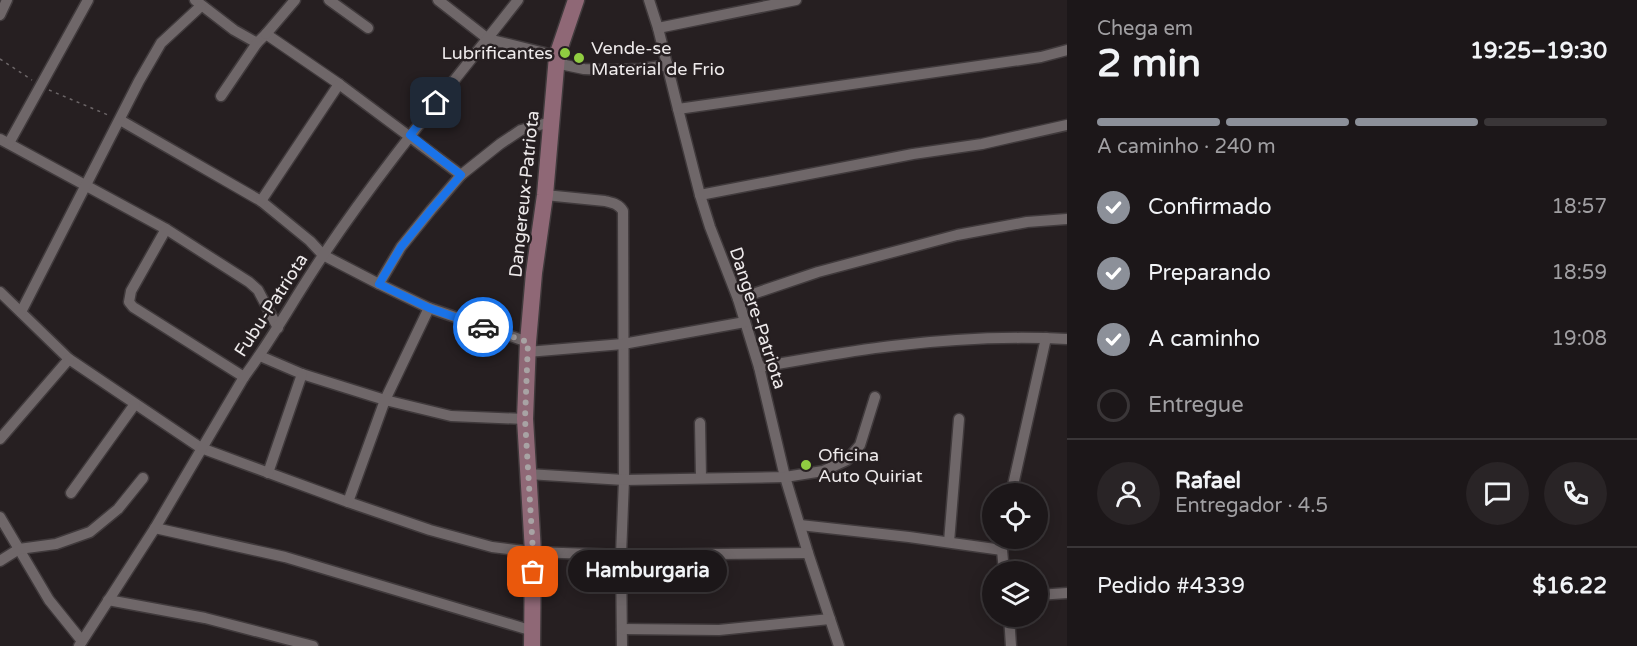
<!DOCTYPE html>
<html lang="pt">
<head>
<meta charset="utf-8">
<style>
	body { margin:0; font-family:"Varela Round",sans-serif; background:#292426; color:#f1f3f6; height:100vh; display:flex; flex-direction:column; font-size:22px; white-space:nowrap }
	* { box-sizing:border-box; margin:0 }
	p { font-size:20px; color:#a09fa2 }
	.icon { flex:none; width:33px; height:33px; fill:none; stroke:currentColor; stroke-width:2; stroke-linecap:round; stroke-linejoin:round }
	.map { position:relative; flex:1; overflow:hidden }
	.sheet { display:flex; flex-direction:column; background:#1c1719; width:570px }
	.sheet>* { flex:none }
	.buttons { position:absolute; left:982px; top:483px; display:grid; gap:12px }
	.buttons a { display:grid; place-items:center; width:66px; height:66px; border-radius:50%; background:#1c1719; box-shadow:0 3px 15px #0003,0 0 0 2px #3a3638; font-size:30px }
	.pin { position:absolute; display:grid; place-items:center; width:51px; height:51px; color:#fff; margin:-26px; border-radius:12px; box-shadow:0 3px 9px #0006 }
	.courier { position:absolute; display:grid; place-items:center; width:60px; height:60px; margin:-30px; border:4px solid #1a73e8; border-radius:50%; background:#fff; color:#222; box-shadow:0 2px 8px #0007 }
	.bubble { position:absolute; height:42px; border-radius:21px; background:#1c1719; box-shadow:0 3px 15px #0003,0 0 0 2px #3a3638; font-size:20px; font-weight:800; line-height:42px; text-align:center }
	.summary em { font-style:normal; font-weight:800 }
	.summary div { display:flex; flex-direction:column-reverse }
	.summary { display:flex; align-items:center; justify-content:space-between; height:102px; padding:0 30px }
	h1 { font-size:39px; font-weight:800; line-height:45px }
	.bar { display:grid; grid-template-columns:repeat(4,1fr); gap:9px 6px; align-content:center; height:72px; padding:0 30px }
	.bar i { height:8px; border-radius:4px; background:#3a3638 }
	.bar .on { background:#8c9099 }
	.bar p { grid-column:span 4 }
	.line { display:flex; align-items:center; gap:15px; padding:0 30px; border-top:2px solid #3a3638 }
	.line div { flex:1 }
	.round { display:grid; place-items:center; flex:none; width:63px; height:63px; border-radius:32px; background:#292426 }
	ol { padding:0 30px; list-style:none }
	li { display:flex; align-items:center; gap:18px; height:66px }
	li p { margin-inline-start:auto }
	li .icon { padding:6px; border-radius:50%; background:#8c9099; color:#fff; stroke-width:4 }
	li:last-child { color:#a09fa2 }
	li i { width:33px; height:33px; border:3px solid #3a3638; border-radius:50% }
	main { display:flex; flex:1; min-height:0 }
	.map>svg:first-child { display:block }
</style>
</head>
<body>
<main>
<div class="map">
<svg width="1067" height="646" viewBox="0 0 1067 646">
	<rect width="100%" height="100%" fill="#261f21"/>
	<g fill="none" stroke-linecap="round" stroke-linejoin="round">
		<defs>
			<g id="street">
				<path d="M195,0L234,30L257,43L266,34L339,84L461,175"/>
				<path d="M329,0L368,28"/>
				<path d="M438,0L488,39L557,56L565,65L584,69L611,70L640,69L668,65"/>
				<path d="M649,0L658,28L678,109L700,195L710,227L738,299L759,367L785,477L808,553L839,646"/>
				<path d="M0,15L7,0"/>
				<path d="M658,28L796,0"/>
				<path d="M266,34L295,0"/>
				<path d="M221,96L257,43"/>
				<path d="M678,109L1041,57L1067,50"/>
				<path d="M120,120L261,201L310,241L323,255L379,284L429,308L528,342"/>
				<path d="M0,139L166,229L249,282L258,290L278,328"/>
				<path d="M9,143L88,0"/>
				<path d="M545,195L605,201C613,203 619,204 623,211L624,480L621,555L622,646"/>
				<path d="M700,195L913,154L982,144L1067,125"/>
				<path d="M261,201L339,84"/>
				<path d="M166,229L131,291L129,302L133,307L244,377"/>
				<path d="M379,284L401,247L431,210L461,175L500,144L521,130L551,122"/>
				<path d="M0,292L69,359L201,448L348,502L430,530L492,547L533,552L621,555L808,553"/>
				<path d="M738,299L818,272L957,235L1027,222L1067,219"/>
				<path d="M21,312L139,81L161,43L201,6"/>
				<path d="M527,352L623,344L745,322"/>
				<path d="M260,356L302,374L385,400L451,416L525,419"/>
				<path d="M759,367C803,360 847,351 892,346C950,339 1008,336 1067,339"/>
				<path d="M700,423L701,478"/>
				<path d="M0,439L69,359"/>
				<path d="M268,473L302,374"/>
				<path d="M528,474L624,480L785,477L823,471L847,460L860,445L875,397"/>
				<path d="M71,493L135,404"/>
				<path d="M1011,494L1046,338"/>
				<path d="M348,502L385,400L429,308"/>
				<path d="M0,517L49,600L82,641"/>
				<path d="M800,525L909,537L1002,550"/>
				<path d="M155,528L285,557L533,631"/>
				<path d="M1003,538L1002,550L1004,572"/>
				<path d="M949,542L959,419"/>
				<path d="M0,561L19,549L56,544L90,532L118,509L143,478"/>
				<path d="M1038,595L1067,593"/>
				<path d="M108,600L205,618L313,646"/>
				<path d="M1009,616L1011,646"/>
				<path d="M622,629L719,630L830,619"/>
				<path d="M79,646L155,528L244,377C273,338 296,295 324,254C383,166 452,84 518,0"/>
			</g>
			<path id="secondary" d="M532,646L533,552L525,419L528,342L534,273L545,195L557,56L576,0"/>
		</defs>
		<!-- street casing -->
		<use href="#street" stroke="#403a3c" stroke-width="13"/>
		<!-- secondary casing -->
		<use href="#secondary" stroke="#403a3c" stroke-width="19"/>
		<!-- path -->
		<g stroke="#6c6668" stroke-width="1.5" stroke-dasharray="3 4.5" stroke-linecap="butt">
			<path d="M0,59L32,80"/>
			<path d="M49,90L108,115"/>
		</g>
		<!-- street -->
		<use href="#street" stroke="#6f6769" stroke-width="10"/>
		<!-- secondary -->
		<use href="#secondary" stroke="#8f6876" stroke-width="16"/>
	</g>
	<g fill="none" stroke-linecap="round" stroke-linejoin="round">
		<!-- done -->
		<path stroke="#a8a3a4" stroke-width="6" stroke-dasharray="0 10.8" d="M483,327L528,342L525,419L533,552V572"/>
		<!-- route -->
		<path stroke="#1a73e8" stroke-width="8" d="M436,103L410,135L461,175L431,210L401,247L379,284L429,308L483,327"/>
	</g>
	<!-- markers -->
	<g fill="#90cd41" stroke="#261f21" stroke-width="2">
		<circle cx="565" cy="53" r="6"/>
		<circle cx="579" cy="58" r="6"/>
		<circle cx="806" cy="465" r="6"/>
	</g>
	<g text-anchor="middle" stroke-width="5" stroke-linejoin="round" paint-order="stroke">
		<!-- poi labels -->
		<g font-size="18" fill="#eeeaeb" stroke="#261f21" text-anchor="start">
			<text x="591" y="54">Vende-se<tspan x="591" dy="21">Material de Frio</tspan></text>
			<text x="553" y="59" text-anchor="end">Lubrificantes</text>
			<text x="818" y="461">Oficina<tspan x="818" dy="21">Auto Quiriat</tspan></text>
		</g>
		<!-- street labels -->
		<g font-size="18" fill="#eeeaeb" stroke="#261f21">
			<text transform="translate(524 194) rotate(-84)" y="6">Dangereux-Patriota</text>
			<text transform="translate(271 305) rotate(-57)" y="6">Fubu-Patriota</text>
			<text transform="translate(758 318) rotate(72)" y="6">Dangere-Patriota</text>
		</g>
	</g>
</svg>
<div class="buttons">
<a><svg class="icon" aria-label="locate" viewBox="0 0 24 24"><circle cx="12" cy="12" r="6"/><path d="M12 2v4M12 18v4M2 12h4M18 12h4"/></svg></a>
<a><svg class="icon" aria-label="layers" viewBox="0 0 24 24"><path d="M12 4l9 5-9 5-9-5zM3 14l9 5 9-5"/></svg></a>
</div>
<div class="pin" style="left:533px;top:572px;background:#ea580c"><svg class="icon" aria-label="bag" viewBox="0 0 24 24"><path d="M5 8h14l-1 12H6zM9 8a3 3 0 0 1 6 0"/></svg></div>
<div class="pin" style="left:436px;top:103px;background:#1f2937"><svg class="icon" aria-label="home" viewBox="0 0 24 24"><path d="M3 11l9-7 9 7M6 9v11h12V9"/></svg></div>
<div class="courier" style="left:483px;top:327px"><svg class="icon" aria-label="car" viewBox="0 0 24 24"><path d="M5 17H2v-5l4-1 3-4h7l3 4 3 1v5h-3M9 17h6M6 11h13"/><circle cx="7" cy="17" r="2"/><circle cx="17" cy="17" r="2"/></svg></div>
<div class="bubble" style="left:568px;top:550px;width:159px">Hamburgaria</div>
</div>
<section class="sheet">
<div class="summary"><div><h1>2 min</h1><p>Chega em</p></div><em>19:25–19:30</em></div>
<div class="bar"><i class="on"></i><i class="on"></i><i class="on"></i><i></i><p>A caminho · 240 m</p></div>
<ol>
<li><svg class="icon" aria-label="check" viewBox="0 0 24 24"><path d="M5 12l5 5 9-10"/></svg>Confirmado<p>18:57</p></li>
<li><svg class="icon" aria-label="check" viewBox="0 0 24 24"><path d="M5 12l5 5 9-10"/></svg>Preparando<p>18:59</p></li>
<li><svg class="icon" aria-label="check" viewBox="0 0 24 24"><path d="M5 12l5 5 9-10"/></svg>A caminho<p>19:08</p></li>
<li><i></i>Entregue</li>
</ol>
<div class="line" style="height:108px"><a class="round"><svg class="icon" aria-label="person" viewBox="0 0 24 24"><circle cx="12" cy="8" r="4"/><path d="M4 21q1-7 8-7t8 7"/></svg></a><div><b>Rafael</b><p>Entregador · 4.5</p></div><a class="round"><svg class="icon" aria-label="chat" viewBox="0 0 24 24"><path d="M4 5h16v11H9l-5 4z"/></svg></a><a class="round"><svg class="icon" aria-label="phone" viewBox="0 0 24 24"><path d="M5 4h4l2 5-3 2q2 4 5 5l2-3 5 2v4C11 20 4 13 5 4z"/></svg></a></div>
<div class="line" style="height:78px"><div>Pedido #4339</div><b>$16.22</b></div>
</section>
</main>
</body>
</html>
